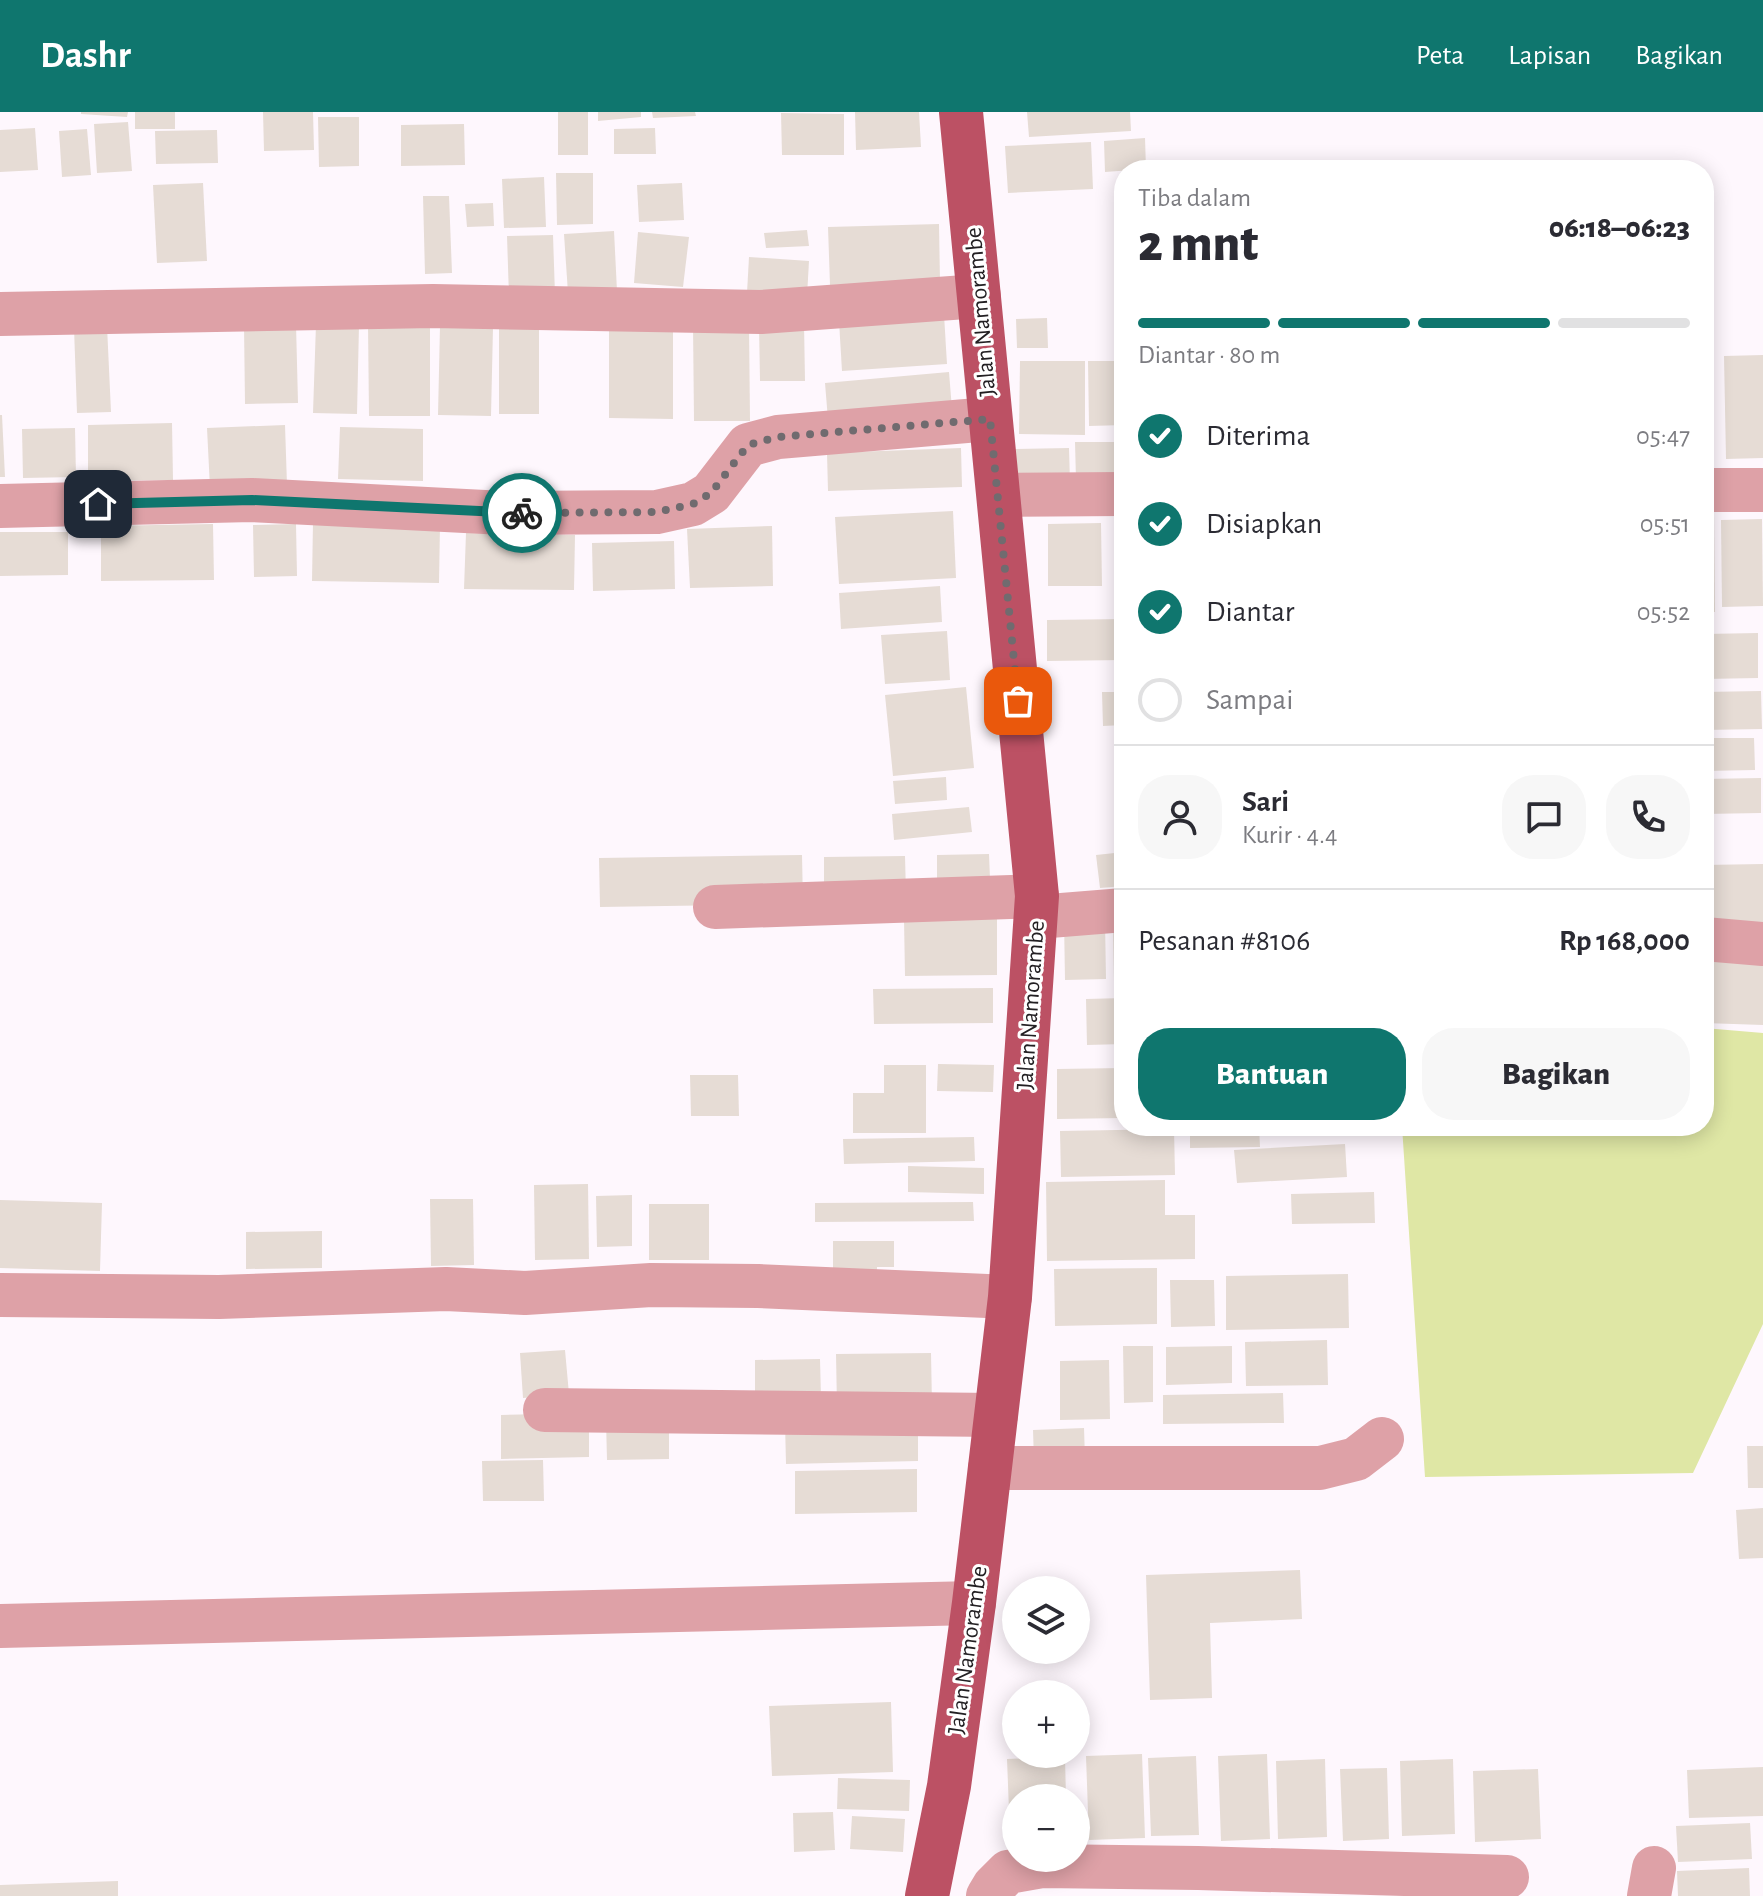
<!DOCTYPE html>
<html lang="id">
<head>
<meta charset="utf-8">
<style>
	body { margin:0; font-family:"Alegreya Sans",sans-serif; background:#f7f7f7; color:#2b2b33; height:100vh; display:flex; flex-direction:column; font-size:30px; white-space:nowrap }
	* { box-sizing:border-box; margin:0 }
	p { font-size:26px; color:#7c7c81 }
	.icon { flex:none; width:44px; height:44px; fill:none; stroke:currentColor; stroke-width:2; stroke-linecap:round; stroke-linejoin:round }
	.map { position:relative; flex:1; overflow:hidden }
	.panel { position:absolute; left:1114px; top:48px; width:600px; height:976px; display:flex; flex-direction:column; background:#fff; border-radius:32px; box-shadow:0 4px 20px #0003 }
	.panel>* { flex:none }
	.controls { position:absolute; left:1002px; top:1464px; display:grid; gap:16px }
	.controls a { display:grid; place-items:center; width:88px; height:88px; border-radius:50%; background:#fff; box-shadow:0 4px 20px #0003; font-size:40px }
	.pin { position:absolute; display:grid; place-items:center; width:68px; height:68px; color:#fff; margin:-34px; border-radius:16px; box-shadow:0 4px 12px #0006 }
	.courier { position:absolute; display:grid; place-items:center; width:80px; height:80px; margin:-40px; border:6px solid #0f766e; border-radius:50%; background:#fff; color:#222; box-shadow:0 2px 10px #0007 }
	.overview em { font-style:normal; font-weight:800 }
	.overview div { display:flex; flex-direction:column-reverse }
	.overview { display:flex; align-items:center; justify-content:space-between; height:136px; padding:0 24px }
	h1 { font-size:52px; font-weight:800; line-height:60px }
	.bar { display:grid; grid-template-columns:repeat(4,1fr); gap:12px 8px; align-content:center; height:96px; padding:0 24px }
	.bar i { height:10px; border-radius:6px; background:#e1e1e2 }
	.bar .active { background:#0f766e }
	.bar p { grid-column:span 4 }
	.line { display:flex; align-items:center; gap:20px; padding:0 24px; border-top:2px solid #e1e1e2 }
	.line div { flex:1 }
	.round { display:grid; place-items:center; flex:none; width:84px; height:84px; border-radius:32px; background:#f7f7f7 }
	ol { padding:0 24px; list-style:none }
	li { display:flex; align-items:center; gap:24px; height:88px }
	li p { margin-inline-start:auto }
	li .icon { padding:8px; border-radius:50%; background:#0f766e; color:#fff; stroke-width:4 }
	li:last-child { color:#7c7c81 }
	li i { width:44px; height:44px; border:4px solid #e1e1e2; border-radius:50% }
	.cta { display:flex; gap:16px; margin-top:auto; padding:16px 24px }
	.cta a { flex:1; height:92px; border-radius:32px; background:#0f766e; color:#fff; font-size:32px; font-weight:800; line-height:92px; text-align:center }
	.cta a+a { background:#f7f7f7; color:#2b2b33 }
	header { display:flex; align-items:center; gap:48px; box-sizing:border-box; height:112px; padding:0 40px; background:#0f766e; color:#fff }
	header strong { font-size:38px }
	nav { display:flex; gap:44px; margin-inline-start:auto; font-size:28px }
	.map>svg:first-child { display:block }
</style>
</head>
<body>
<header>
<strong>Dashr</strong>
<nav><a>Peta</a><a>Lapisan</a><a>Bagikan</a></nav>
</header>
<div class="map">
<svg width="1763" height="1784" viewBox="0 0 1763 1784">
	<rect width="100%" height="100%" fill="#fef7fd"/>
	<!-- green -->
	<path fill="#dfe7a5" d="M1704,916L1763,921V1212L1693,1361L1425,1365L1402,1014H1704Z"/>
	<!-- building -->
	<g fill="#e6dcd5">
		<path d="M81,0H128L127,5L81,2Z"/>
		<rect x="135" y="0" width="40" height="17"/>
		<path d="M263,0H313L314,38L264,39Z"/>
		<rect x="558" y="0" width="30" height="43"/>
		<path d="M598,0H641V5L598,9Z"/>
		<path d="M652,0H695L696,4L653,6Z"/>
		<path d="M855,0H919L921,35L856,38Z"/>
		<path d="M1027,0H1130L1131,19L1029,25Z"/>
		<path d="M781,1L844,2V43H782Z"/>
		<path d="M318,5H359V54L319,55Z"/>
		<path d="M128,10L132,59L97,61L94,12Z"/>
		<path d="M464,12L465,53L401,54V13Z"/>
		<path d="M35,16L38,58L0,60V18Z"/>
		<path d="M655,16L656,42H614V17Z"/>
		<path d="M87,17L91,63L62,65L59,19Z"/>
		<path d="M217,18L218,51L156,52L155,19Z"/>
		<path d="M1145,26L1146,57L1105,60L1104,29Z"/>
		<path d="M1091,30L1093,77L1008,81L1005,34Z"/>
		<path d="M556,61H593V112L557,113Z"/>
		<path d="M544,65L546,115L504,116L502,67Z"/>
		<path d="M203,71L207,149L157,151L153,73Z"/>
		<path d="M682,71L684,108L639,110L637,73Z"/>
		<path d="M423,84H449L452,161L425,162Z"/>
		<path d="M493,91L494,114L467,115L465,92Z"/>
		<path d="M939,112L940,170L830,173L828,115Z"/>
		<path d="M807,118L809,134L766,136L764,121Z"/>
		<path d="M614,119L617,179L568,181L564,122Z"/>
		<path d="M638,120L689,125L683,175L634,171Z"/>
		<path d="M553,123L555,183L509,185L507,124Z"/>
		<path d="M749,145L809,149L807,184L747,181Z"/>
		<path d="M944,203L947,252L842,259L839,209Z"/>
		<path d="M1047,206L1048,236H1017L1016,207Z"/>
		<path d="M430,211V304H369L368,212Z"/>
		<path d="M804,211L805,269H760L759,212Z"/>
		<path d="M296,212L298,291L245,292L244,213Z"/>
		<path d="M316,212L359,213L357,302L313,301Z"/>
		<rect x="499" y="212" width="40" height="90"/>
		<path d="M673,212V307L609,306V213Z"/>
		<path d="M693,212H749L750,309H694Z"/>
		<path d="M107,214L111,300L77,301L74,216Z"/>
		<path d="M440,214L493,215L491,304L438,303Z"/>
		<path d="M1763,243V346L1726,347L1724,244Z"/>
		<path d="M1020,249H1085V323L1019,322Z"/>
		<path d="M1088,249H1124V313L1089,314Z"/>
		<path d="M949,260L953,310L829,320L825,271Z"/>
		<path d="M0,303H2L5,365H0Z"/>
		<path d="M172,311L173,368L88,369V313Z"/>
		<path d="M285,313L287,373L210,376L207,316Z"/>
		<path d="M340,315L423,317V369L338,367Z"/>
		<path d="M75,316L76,365L23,366L22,317Z"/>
		<path d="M1075,330H1124V367L1076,368Z"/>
		<path d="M961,336L962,375L828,379L827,341Z"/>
		<path d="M1069,336L1070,370L1015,371V337Z"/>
		<path d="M1704,396H1714L1715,500H1704Z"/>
		<path d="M953,399L956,466L839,472L835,405Z"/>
		<rect x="1118" y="400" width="6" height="37"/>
		<path d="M1762,407L1763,494L1722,495L1721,408Z"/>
		<path d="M313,410L440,413L439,471L312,469Z"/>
		<path d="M1101,411L1102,474H1048V412Z"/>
		<path d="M213,412L214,468L101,469V414Z"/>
		<path d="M296,412L297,464L254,465L253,413Z"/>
		<path d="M772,414L773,474L690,476L687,417Z"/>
		<path d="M0,420H68V463L0,464Z"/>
		<path d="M466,421L575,423L574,478L464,477Z"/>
		<path d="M674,429L675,477L593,479L592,431Z"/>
		<path d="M940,474L942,510L841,517L839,481Z"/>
		<path d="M1124,507V548L1047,549V508Z"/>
		<path d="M947,519L950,568L885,572L881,523Z"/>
		<path d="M1758,521V566L1705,567V522Z"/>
		<path d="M966,575L974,656L893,664L885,583Z"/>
		<path d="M1761,579L1762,617L1704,618V580Z"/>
		<path d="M1102,580H1124V613L1103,614Z"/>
		<path d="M1704,626H1754L1755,658L1704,659Z"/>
		<path d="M946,665L947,688L895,692L893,669Z"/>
		<path d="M1761,666V701L1704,702V667Z"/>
		<path d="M969,695L972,720L894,728L892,702Z"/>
		<path d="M1124,740V774L1100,776L1096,743Z"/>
		<path d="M989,742L990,767L937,768V743Z"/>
		<path d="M802,743L803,792L600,795L599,746Z"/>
		<path d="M905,744L906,782L824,783V745Z"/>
		<path d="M1763,752V823L1704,824V753Z"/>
		<path d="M997,806V863L905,864L904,807Z"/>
		<path d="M1064,808H1105L1106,867L1065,868Z"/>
		<path d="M1113,813H1124V870H1114Z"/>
		<path d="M1704,841L1763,843V913L1704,911Z"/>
		<path d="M993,876V911L874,912L873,877Z"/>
		<path d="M1124,886V932L1087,933L1086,887Z"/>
		<path d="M938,952L994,953L993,980L937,979Z"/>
		<path d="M884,953H926V1021H853V981H884Z"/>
		<path d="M1123,956V1006L1057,1007V957Z"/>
		<path d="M690,963H738L739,1004H691Z"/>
		<path d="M1190,1014H1259L1260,1035L1190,1036Z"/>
		<path d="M1174,1017L1175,1063L1061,1065L1060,1019Z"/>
		<path d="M974,1025L975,1049L844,1052L843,1027Z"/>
		<path d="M1345,1032L1347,1065L1237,1071L1234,1038Z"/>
		<path d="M908,1054L984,1056V1082L908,1080Z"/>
		<path d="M1165,1068V1103H1195V1147L1047,1149L1046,1070Z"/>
		<path d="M588,1072L589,1147L535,1148L534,1073Z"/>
		<path d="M1374,1080L1375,1111L1292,1112L1291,1082Z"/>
		<path d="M632,1083V1134L597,1135L596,1084Z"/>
		<path d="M430,1087H473L474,1153L431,1154Z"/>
		<path d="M0,1088L102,1091L100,1159L0,1156Z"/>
		<path d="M973,1090L974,1109L815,1110V1091Z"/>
		<rect x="649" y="1092" width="60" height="56"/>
		<path d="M322,1119V1156L246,1157V1120Z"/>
		<path d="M833,1129H894V1155H877V1174H833Z"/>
		<path d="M1157,1156V1212L1055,1214L1054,1157Z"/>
		<path d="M1348,1162L1349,1216L1226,1218V1164Z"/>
		<path d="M1170,1168H1214L1215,1214L1171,1215Z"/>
		<path d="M1327,1228L1328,1273L1246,1274L1245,1230Z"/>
		<path d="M1123,1234H1153V1290L1124,1291Z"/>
		<path d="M1232,1234V1271L1166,1273V1235Z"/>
		<path d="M565,1238L569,1282L523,1286L520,1241Z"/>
		<path d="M931,1241L932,1293L837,1295L836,1242Z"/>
		<path d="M820,1247L821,1286L755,1287V1248Z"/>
		<path d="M1109,1248L1110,1307L1060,1308V1249Z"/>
		<path d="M1283,1281L1284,1311L1163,1312V1283Z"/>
		<path d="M589,1301V1345L501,1347V1303Z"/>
		<path d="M669,1307V1347L607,1348L606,1308Z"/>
		<path d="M918,1309V1349L786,1352L785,1311Z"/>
		<path d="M1084,1316L1085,1348L1034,1349L1033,1318Z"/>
		<path d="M1747,1334H1763V1376H1748Z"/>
		<path d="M543,1348L544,1389H483L482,1349Z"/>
		<path d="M917,1357V1400L795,1402V1359Z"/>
		<path d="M1763,1396V1446L1739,1447L1736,1398Z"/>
		<path d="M1300,1458L1302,1507L1210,1511L1212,1586L1150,1588L1146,1463Z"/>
		<path d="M891,1590L893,1660L772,1664L769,1594Z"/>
		<path d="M1142,1642L1145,1726L1089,1728L1086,1644Z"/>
		<path d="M1267,1642L1270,1727L1221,1729L1218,1644Z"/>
		<path d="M1196,1644L1199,1723L1151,1724L1148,1646Z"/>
		<path d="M1065,1645L1066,1686H1016V1723L1010,1724L1007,1647Z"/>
		<path d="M1325,1647L1327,1725L1278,1727L1276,1649Z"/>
		<path d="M1453,1647L1455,1722L1402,1724L1400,1649Z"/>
		<path d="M1763,1655V1704L1689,1706L1687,1658Z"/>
		<path d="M1387,1656L1389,1727L1343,1729L1340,1657Z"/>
		<path d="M1538,1657L1541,1727L1475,1730L1473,1659Z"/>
		<path d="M838,1666L910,1668L909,1699L837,1697Z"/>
		<path d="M833,1700L835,1738L794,1740L793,1701Z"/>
		<path d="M852,1704L905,1707L903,1740L850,1737Z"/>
		<path d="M1750,1711L1752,1747L1678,1750L1676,1714Z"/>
		<path d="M1749,1756L1750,1784H1678L1677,1759Z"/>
		<path d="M118,1769V1784H0V1773Z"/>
	</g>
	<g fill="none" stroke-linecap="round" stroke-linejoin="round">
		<!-- minor -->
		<g stroke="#dea1a7" stroke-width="44">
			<path d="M0,202L433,194L761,200L979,184"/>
			<path d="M1704,378H1763"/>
			<path d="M999,383L1124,382"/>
			<path d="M0,394L252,388L504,401L657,400L693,392L711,381L748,333L778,325L990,307"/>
			<path d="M715,795L1037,784"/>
			<path d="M1037,805L1124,798"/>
			<path d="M1704,827L1763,832"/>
			<path d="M0,1183L219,1185L446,1177L525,1181L651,1173L758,1174L1010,1185"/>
			<path d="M545,1298L996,1303"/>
			<path d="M990,1356H1320L1356,1347L1382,1327"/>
			<path d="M0,1514L974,1491"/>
			<path d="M988,1784L994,1774L1008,1760L1042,1754L1198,1756L1507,1765"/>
			<path d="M1649,1784L1654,1756"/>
		</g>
		<!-- major -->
		<path stroke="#bc5164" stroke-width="44" d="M927,1784L949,1674L974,1491L1010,1185L1037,784L961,0"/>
	</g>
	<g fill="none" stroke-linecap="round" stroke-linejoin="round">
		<!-- done -->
		<path stroke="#706b6f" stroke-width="8" stroke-dasharray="0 14.4" d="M522,401L657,400L693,392L711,381L748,333L778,325L990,307L1018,589"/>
		<!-- route -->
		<path stroke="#0f766e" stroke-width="10" d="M98,392L252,388L522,401"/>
	</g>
	<g text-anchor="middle" stroke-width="6" stroke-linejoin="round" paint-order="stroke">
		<!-- street labels -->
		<g font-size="24" fill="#232023" stroke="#fff">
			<text transform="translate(980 200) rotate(-95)" y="8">Jalan Namorambe</text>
			<text transform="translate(1030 893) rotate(-86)" y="8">Jalan Namorambe</text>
			<text transform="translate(967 1538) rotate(-82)" y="8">Jalan Namorambe</text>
		</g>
	</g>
</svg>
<div class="controls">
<a><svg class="icon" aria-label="layers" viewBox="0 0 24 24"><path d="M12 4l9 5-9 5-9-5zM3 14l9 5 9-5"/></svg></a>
<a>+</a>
<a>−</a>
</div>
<div class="pin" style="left:1018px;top:589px;background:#ea580c"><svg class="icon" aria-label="bag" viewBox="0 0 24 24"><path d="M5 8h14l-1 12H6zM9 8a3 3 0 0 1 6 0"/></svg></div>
<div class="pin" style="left:98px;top:392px;background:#1f2937"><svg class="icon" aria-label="home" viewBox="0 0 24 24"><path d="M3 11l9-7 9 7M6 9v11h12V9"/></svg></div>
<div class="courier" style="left:522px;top:401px"><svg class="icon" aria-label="bike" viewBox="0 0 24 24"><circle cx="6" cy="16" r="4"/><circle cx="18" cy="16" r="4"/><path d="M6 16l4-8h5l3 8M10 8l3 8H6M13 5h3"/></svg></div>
<section class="panel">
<div class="overview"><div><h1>2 mnt</h1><p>Tiba dalam</p></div><em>06:18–06:23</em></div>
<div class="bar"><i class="active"></i><i class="active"></i><i class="active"></i><i></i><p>Diantar · 80 m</p></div>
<ol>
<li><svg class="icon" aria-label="check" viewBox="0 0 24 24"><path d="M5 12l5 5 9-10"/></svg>Diterima<p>05:47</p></li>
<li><svg class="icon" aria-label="check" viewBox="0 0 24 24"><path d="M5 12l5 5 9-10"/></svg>Disiapkan<p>05:51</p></li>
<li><svg class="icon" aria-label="check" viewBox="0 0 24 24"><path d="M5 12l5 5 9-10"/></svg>Diantar<p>05:52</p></li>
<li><i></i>Sampai</li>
</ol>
<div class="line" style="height:144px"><a class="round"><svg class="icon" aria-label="person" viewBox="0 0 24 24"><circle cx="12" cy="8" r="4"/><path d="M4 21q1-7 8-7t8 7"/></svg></a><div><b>Sari</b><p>Kurir · 4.4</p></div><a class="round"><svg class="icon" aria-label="chat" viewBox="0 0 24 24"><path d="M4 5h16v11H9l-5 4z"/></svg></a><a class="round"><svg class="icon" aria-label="phone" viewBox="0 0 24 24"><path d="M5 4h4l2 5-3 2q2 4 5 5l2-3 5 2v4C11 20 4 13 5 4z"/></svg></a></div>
<div class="line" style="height:104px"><div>Pesanan #8106</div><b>Rp 168,000</b></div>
<div class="cta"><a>Bantuan</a><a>Bagikan</a></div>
</section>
</div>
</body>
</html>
